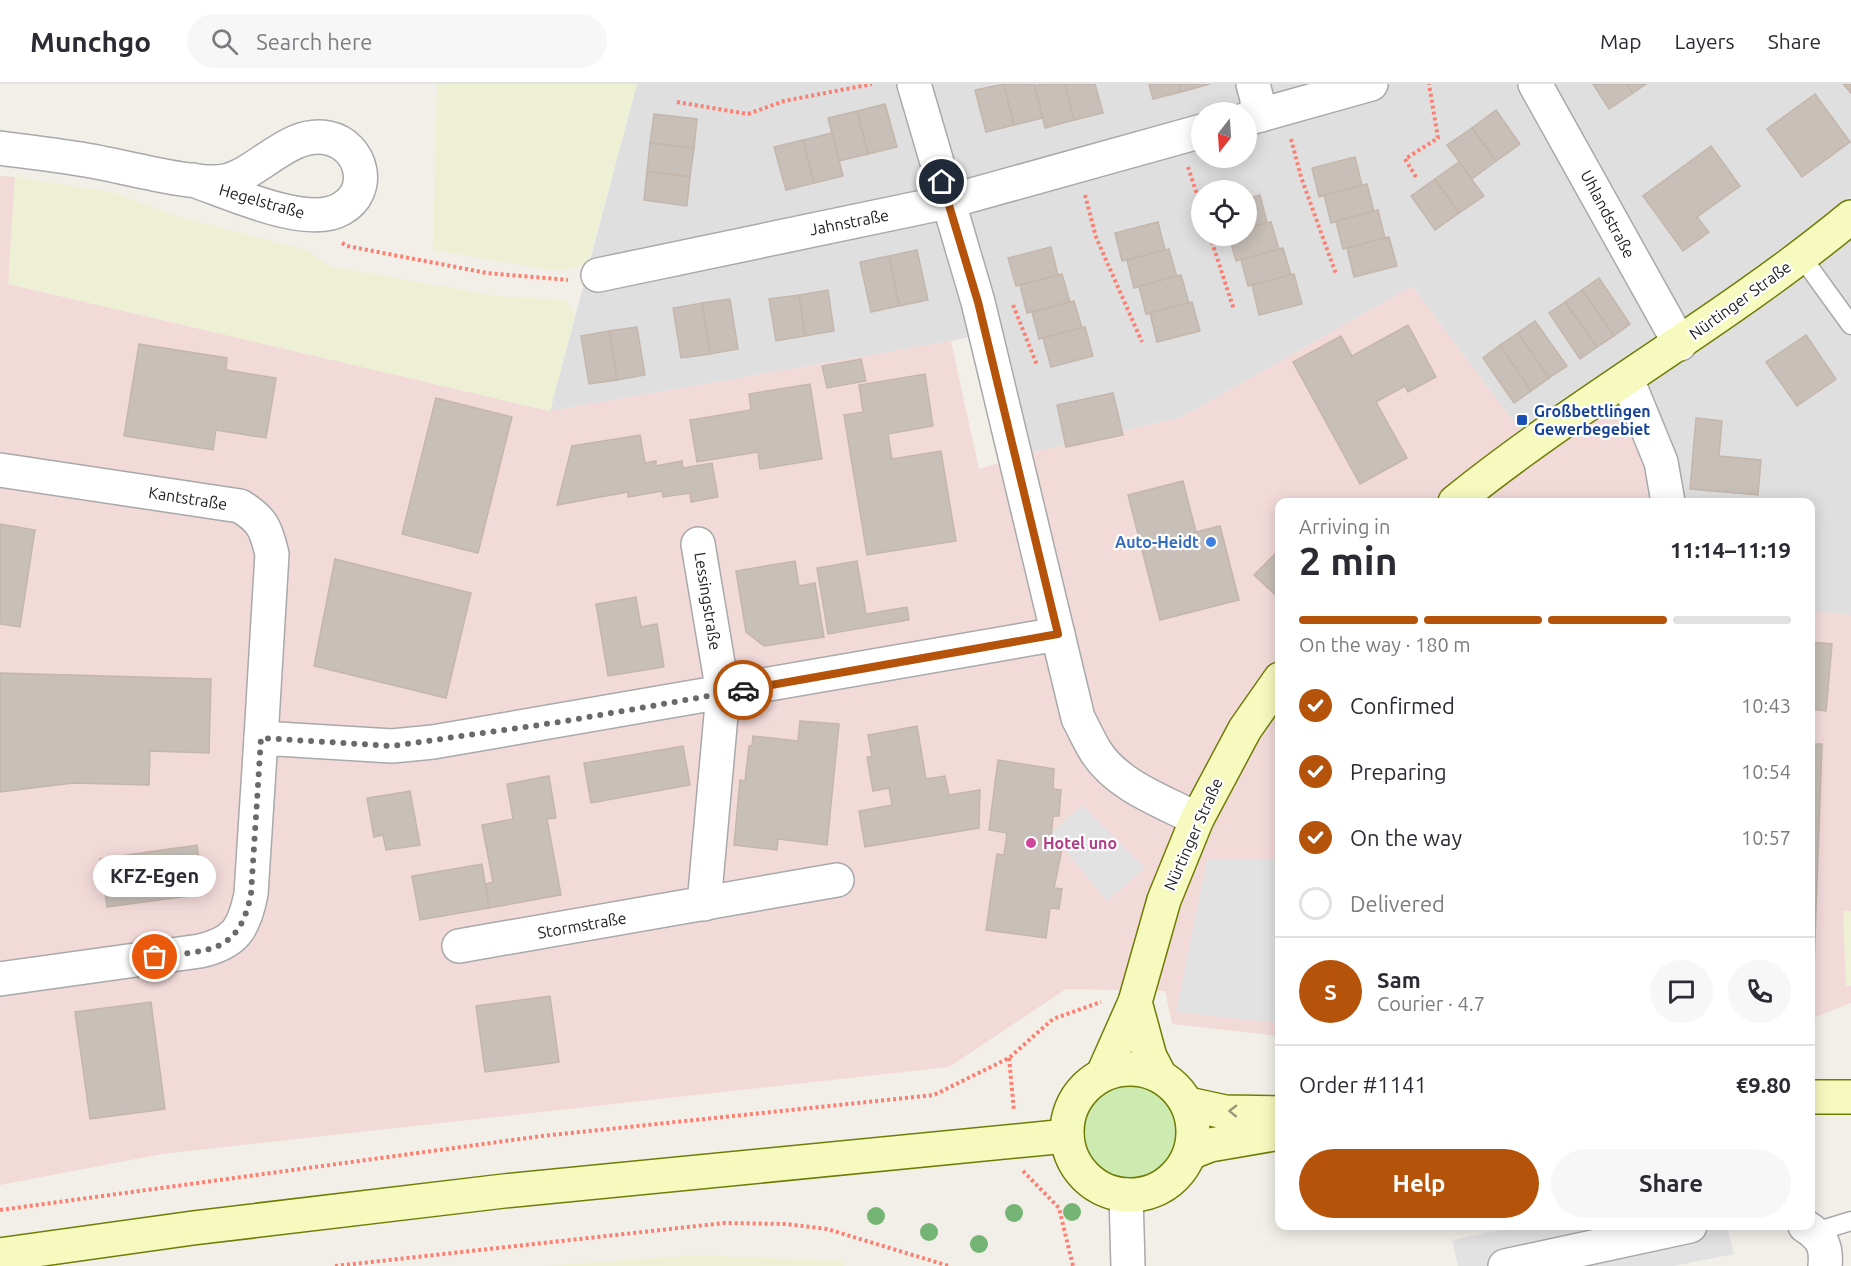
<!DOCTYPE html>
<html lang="en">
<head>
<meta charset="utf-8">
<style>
	body { margin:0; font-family:Ubuntu,sans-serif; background:#f7f7f7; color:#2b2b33; height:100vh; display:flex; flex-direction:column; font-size:22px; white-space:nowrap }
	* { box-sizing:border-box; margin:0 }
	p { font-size:20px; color:#7c7c81 }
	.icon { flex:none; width:33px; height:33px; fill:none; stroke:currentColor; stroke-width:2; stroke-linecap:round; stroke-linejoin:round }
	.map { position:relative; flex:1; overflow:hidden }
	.side { position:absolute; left:1275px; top:414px; width:540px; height:732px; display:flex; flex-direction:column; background:#fff; border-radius:12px; box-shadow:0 3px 15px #0003 }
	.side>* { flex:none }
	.needle { width:39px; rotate:197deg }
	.tools { position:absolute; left:1191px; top:18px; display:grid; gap:12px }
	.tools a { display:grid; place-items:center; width:66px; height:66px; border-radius:50%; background:#fff; box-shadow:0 3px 15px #0003; font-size:30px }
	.pin { position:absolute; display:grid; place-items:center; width:51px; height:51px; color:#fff; margin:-26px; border:3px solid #fff; border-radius:50%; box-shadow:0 2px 6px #0007 }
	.courier { position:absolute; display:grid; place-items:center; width:60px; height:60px; margin:-30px; border:4px solid #b45309; border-radius:50%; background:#fff; color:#222; box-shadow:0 2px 8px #0007 }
	.bubble { position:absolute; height:42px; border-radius:21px; background:#fff; box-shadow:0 3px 15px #0003; font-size:20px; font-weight:700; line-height:42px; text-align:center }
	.summary em { font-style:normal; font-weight:700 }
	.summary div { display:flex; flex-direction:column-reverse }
	.summary { display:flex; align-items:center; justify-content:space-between; height:102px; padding:0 24px }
	h1 { font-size:39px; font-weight:700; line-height:45px }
	.bar { display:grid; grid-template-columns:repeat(4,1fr); gap:9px 6px; align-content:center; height:72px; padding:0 24px }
	.bar i { height:8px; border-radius:4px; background:#e1e1e2 }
	.bar .on { background:#b45309 }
	.bar p { grid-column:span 4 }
	.line { display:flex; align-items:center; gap:15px; padding:0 24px; border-top:2px solid #e1e1e2 }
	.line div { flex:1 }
	.round { display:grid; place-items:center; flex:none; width:63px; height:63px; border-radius:32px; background:#f7f7f7 }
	ol { padding:0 24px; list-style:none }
	li { display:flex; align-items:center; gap:18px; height:66px }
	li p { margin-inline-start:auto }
	li .icon { padding:6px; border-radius:50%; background:#b45309; color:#fff; stroke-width:4 }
	li:last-child { color:#7c7c81 }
	li i { width:33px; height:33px; border:3px solid #e1e1e2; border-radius:50% }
	.button { display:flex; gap:12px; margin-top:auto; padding:12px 24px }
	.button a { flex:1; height:69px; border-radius:36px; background:#b45309; color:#fff; font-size:24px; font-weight:700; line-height:69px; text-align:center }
	.button a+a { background:#f7f7f7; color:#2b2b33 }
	header { display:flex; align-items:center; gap:36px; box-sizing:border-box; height:84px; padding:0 30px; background:#fff; border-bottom:2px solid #e1e1e2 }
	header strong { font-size:28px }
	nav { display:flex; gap:33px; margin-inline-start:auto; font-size:21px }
	.search { width:420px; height:54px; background:#f7f7f7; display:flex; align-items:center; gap:15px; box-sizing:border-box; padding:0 21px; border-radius:33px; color:#7c7c81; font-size:22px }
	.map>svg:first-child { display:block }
</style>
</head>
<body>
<header>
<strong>Munchgo</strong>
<div class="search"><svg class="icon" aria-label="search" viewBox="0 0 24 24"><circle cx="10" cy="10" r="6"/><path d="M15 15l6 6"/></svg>Search here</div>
<nav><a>Map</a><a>Layers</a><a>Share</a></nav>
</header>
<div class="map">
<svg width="1851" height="1182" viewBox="0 0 1851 1182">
	<rect width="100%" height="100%" fill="#f2efe9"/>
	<!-- residential -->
	<path fill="#e0dfdf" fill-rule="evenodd" d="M637,0H1851V531L1811,527L1810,418H1677L1523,350L1412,202L1182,333L1031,369L998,246L951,257L550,327ZM1202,28H1246V74H1202ZM1202,106H1246V152H1202Z"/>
	<!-- commercial -->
	<g fill="#f2dad9">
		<path d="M0,92L15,93L9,200L550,327L951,257L979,385L1031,369L1182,333L1412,202L1523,350L1630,278L1677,418H1280L1279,952L1172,940L1165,907L1066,905L949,983L162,1070L0,1101Z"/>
		<path d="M1810,527L1851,531V919L1811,935Z"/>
	</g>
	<!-- farmland -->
	<g fill="#eef0d5">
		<path d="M437,0H637L588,179L570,185H544L433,166Z"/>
		<path d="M15,93L112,108L180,133L307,166L329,182L498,212L565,216L575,230L550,327L8,200Z"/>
		<path d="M1843,827H1851V902H1846Z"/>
		<path d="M696,1171L844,1177V1182H540Z"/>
	</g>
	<!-- grass -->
	<circle fill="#cdebb0" cx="1131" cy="1048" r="48"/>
	<!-- parking -->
	<g fill="#e2e2e2">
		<path d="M1082,721L1145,784L1107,817L1051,749Z"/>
		<path d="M1207,776H1279V939L1176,928Z"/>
		<path d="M1521,1142H1727L1734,1170L1673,1182H1458L1452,1156Z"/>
	</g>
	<!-- building -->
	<g fill="#c7bfb8" stroke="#c4b6ab" stroke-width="1.5">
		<path d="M1004,0L1014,41L986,48L975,6Z"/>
		<path d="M1004,0H1035L1043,34L1014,41Z"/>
		<path d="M1042,0H1065L1074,36L1045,44L1035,2Z"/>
		<path d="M1065,0H1095L1103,29L1074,36Z"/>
		<path d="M1149,0H1179L1181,8L1153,15Z"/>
		<path d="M1179,0H1210L1181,8Z"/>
		<path d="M1593,0H1627L1633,9L1609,25Z"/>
		<path d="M1627,0H1646L1633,9Z"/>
		<path d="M1843,0H1851V9Z"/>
		<path d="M1815,10L1850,58L1802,93L1767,45Z"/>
		<path d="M885,20L897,63L868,70L857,27Z"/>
		<path d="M1496,26L1520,60L1496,77L1472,44Z"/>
		<path d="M857,27L868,70L839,77L828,34Z"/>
		<path d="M654,30L697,35L694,64L650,59Z"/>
		<path d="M1472,44L1496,77L1472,95L1447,61Z"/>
		<path d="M832,49L843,92L814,99L803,56Z"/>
		<path d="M803,56L814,99L786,106L774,63Z"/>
		<path d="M650,59L694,64L690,93L647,87Z"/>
		<path d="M1711,62L1740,102L1697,133L1709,148L1683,167L1643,112Z"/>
		<path d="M1355,73L1362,101L1319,113L1312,84Z"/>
		<path d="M1459,78L1484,112L1459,129L1435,95Z"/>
		<path d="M647,87L690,93L687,122L644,116Z"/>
		<path d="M1435,95L1459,129L1435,146L1411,112Z"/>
		<path d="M1367,100L1374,128L1331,139L1324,111Z"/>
		<path d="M1260,111L1267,139L1246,144V115Z"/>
		<path d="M1378,126L1385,154L1343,165L1336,137Z"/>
		<path d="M1158,138L1165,166L1122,177L1115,149Z"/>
		<path d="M1271,138L1279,165L1236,177L1229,152H1246V144Z"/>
		<path d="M1389,153L1397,182L1354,193L1347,164Z"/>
		<path d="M1051,163L1058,191L1016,202L1008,174Z"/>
		<path d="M1283,164L1291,191L1248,202L1241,176Z"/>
		<path d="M1169,165L1177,193L1134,204L1127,176Z"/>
		<path d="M917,166L928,216L899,222L889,172Z"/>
		<path d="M889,172L899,222L871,228L860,178Z"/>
		<path d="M1062,190L1070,218L1027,229L1020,201Z"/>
		<path d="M1294,190L1302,220L1259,231L1252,201Z"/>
		<path d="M1181,191L1189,219L1146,230L1139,202Z"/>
		<path d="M1599,194L1630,240L1614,252L1582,206Z"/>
		<path d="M828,206L834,247L805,252L799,211Z"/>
		<path d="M1582,206L1614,252L1597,263L1565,218Z"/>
		<path d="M799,211L805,252L776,257L769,215Z"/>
		<path d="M730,215L738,265L710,270L702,219Z"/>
		<path d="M1074,217L1082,244L1039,255L1032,228Z"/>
		<path d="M1192,218L1200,247L1157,258L1150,229Z"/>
		<path d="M1565,218L1597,263L1580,275L1549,229Z"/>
		<path d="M702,219L710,270L681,274L673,224Z"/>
		<path d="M1535,237L1567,282L1549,294L1518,249Z"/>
		<path d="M1408,241L1436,293L1408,308L1405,302L1376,318L1407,374L1360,400L1293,278L1341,252L1352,272Z"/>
		<path d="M637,243L645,291L617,296L609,247Z"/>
		<path d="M1085,243L1093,272L1051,283L1043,254Z"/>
		<path d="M609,247L617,296L589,300L581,252Z"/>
		<path d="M1518,249L1549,294L1531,307L1500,261Z"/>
		<path d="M1806,251L1836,295L1797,322L1766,278Z"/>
		<path d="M139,260L227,274L226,286L276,294L266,354L216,346L213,366L124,352Z"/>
		<path d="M1500,261L1531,307L1514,319L1483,274Z"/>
		<path d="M861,275L866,297L827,304L822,282Z"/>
		<path d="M925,290L933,342L888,350L892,375L941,367L956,457L867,471L844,331L863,328L859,301Z"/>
		<path d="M810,300L822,375L760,385L758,368L697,378L690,336L751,326L749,310Z"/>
		<path d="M1113,309L1123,351L1066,363L1057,321Z"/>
		<path d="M436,314L512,333L478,469L402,450Z"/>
		<path d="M1696,334L1722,337L1719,372L1761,376L1758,411L1690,405Z"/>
		<path d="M640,351L645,379L656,377V382L682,377L683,384L712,379L718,413L691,418L690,409L663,413L662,407L628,413V408L557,421L572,362Z"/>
		<path d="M1183,397L1196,448L1220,442L1239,516L1160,536L1128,411Z"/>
		<path d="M0,440L35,446L20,543L0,540Z"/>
		<path d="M1280,465V515L1254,491Z"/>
		<path d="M335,475L471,509L446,614L314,582Z"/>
		<path d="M795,477L799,502L815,499L824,553L764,562L746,548L736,487Z"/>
		<path d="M857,477L866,530L907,523L909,536L828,550L817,484Z"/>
		<path d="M636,513L641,543L657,540L664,583L608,592L596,520Z"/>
		<path d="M1810,558L1832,560L1826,627L1810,625Z"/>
		<path d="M0,589L211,595L209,669L150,667L149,701L73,699L0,708Z"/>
		<path d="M800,637L839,640L827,761L778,755L777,766L734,761L740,696L745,697L749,662H752L753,652L798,657Z"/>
		<path d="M917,642L926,695L945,692L949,711L980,706L979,744L865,763L859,727L892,721L889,704L873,707L867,673H872L868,651Z"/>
		<path d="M1810,660H1822L1813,909H1810Z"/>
		<path d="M683,662L690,701L591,719L584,679Z"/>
		<path d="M998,676L1054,685L1053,705L1061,706L1059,732H1053L1051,753L1062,765L1054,804L1062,805L1059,825L1050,824L1046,854L986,846L997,770L1004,771L1007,749L989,746Z"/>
		<path d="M549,692L556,734L547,735L561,811L489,824L485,800L493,798L482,741L513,735L507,700Z"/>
		<path d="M410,707L420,761L386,766L383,751L374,753L367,714Z"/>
		<path d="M197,761L204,810L107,823L100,775Z"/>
		<path d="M482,780L489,824L420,836L412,792Z"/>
		<path d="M550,912L559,978L485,988L476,922Z"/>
		<path d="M151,918L165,1025L90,1035L75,928Z"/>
	</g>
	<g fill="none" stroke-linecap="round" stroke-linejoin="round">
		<defs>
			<g id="lane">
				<path d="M1801,172L1851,241"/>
				<path d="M1815,1148L1851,1137"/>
			</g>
			<g id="street">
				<path d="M914,0L978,218L1078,634C1084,645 1089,657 1096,668C1118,702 1162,717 1197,735"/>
				<path d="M1253,0L1261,31"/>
				<path d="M1535,0L1680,260"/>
				<path d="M1246,35L1371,0"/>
				<path d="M0,64C29,68 57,71 86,76C118,81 197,103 225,97C260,89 289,46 328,54C362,61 374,107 341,125C307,145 229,108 193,96"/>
				<path d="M598,191L947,118L1202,47"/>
				<path d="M1627,295L1661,378L1668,418"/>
				<path d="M0,386L240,422C263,436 266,445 272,470L261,654"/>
				<path d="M698,460L723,609L704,820"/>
				<path d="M459,862L837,796"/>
				<path d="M0,895L200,867C235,859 244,845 251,810L261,654L392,662L433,658L1058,550"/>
				<path d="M1126,1111L1128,1182"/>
				<path d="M1805,1142C1822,1153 1827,1162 1825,1182"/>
				<path d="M1505,1182L1690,1142"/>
			</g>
			<g id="secondary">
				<path d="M1455,418C1581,316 1725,237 1851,133"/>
				<path d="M1135,918L1150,973L1160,992"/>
				<circle cx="1130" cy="1048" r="63"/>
				<path d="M1103,990L1135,918L1164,816L1197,735L1245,645L1280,595"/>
				<path d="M1810,1013H1851"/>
				<path d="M1188,1020L1225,1028L1280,1029"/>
				<path d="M1190,1069L1210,1061L1280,1049"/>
				<path d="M0,1171L193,1144L504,1107L1067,1052"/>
			</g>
		</defs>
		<!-- lane casing -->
		<use href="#lane" stroke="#a9a9a9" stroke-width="21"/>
		<!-- street casing -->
		<use href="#street" stroke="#a9a9a9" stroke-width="36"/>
		<!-- secondary casing -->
		<use href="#secondary" stroke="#707d05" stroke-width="36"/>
		<!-- path -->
		<g stroke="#fa8072" stroke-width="4" stroke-dasharray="3 3" stroke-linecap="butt">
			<path d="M677,18L748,30L784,17L872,0"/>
			<path d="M1291,55L1301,93L1336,190"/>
			<path d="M1188,83L1202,126"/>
			<path d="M1416,93L1405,75L1438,54L1429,0"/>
			<path d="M1085,111L1096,153L1142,258"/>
			<path d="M1210,152L1234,226"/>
			<path d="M342,159L347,162L487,189L568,196"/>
			<path d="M1013,221L1037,281"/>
			<path d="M1009,974L1014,1027"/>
			<path d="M1023,1087L1059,1124L1073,1182"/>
			<path d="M0,1126L542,1052L934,1011L1009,974L1053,935L1101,918"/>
			<path d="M335,1182L724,1139L786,1140L827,1145L949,1182"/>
		</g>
		<!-- lane -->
		<use href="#lane" stroke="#fff" stroke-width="18"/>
		<!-- street -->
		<use href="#street" stroke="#fff" stroke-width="33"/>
		<!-- secondary -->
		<use href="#secondary" stroke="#f7fabf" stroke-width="33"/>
	</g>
	<!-- trees -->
	<g fill="#74b475">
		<circle cx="1072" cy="1128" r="9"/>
		<circle cx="1014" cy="1129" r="9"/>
		<circle cx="876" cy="1132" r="9"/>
		<circle cx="929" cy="1148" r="9"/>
		<circle cx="979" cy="1160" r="9"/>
	</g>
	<!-- one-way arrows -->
	<defs><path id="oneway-chevron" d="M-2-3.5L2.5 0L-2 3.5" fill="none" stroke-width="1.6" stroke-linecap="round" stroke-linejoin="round" transform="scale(1.5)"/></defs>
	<use stroke="#979978" href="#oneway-chevron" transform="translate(1233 1027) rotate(-179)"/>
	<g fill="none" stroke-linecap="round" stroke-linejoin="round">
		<!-- done -->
		<path stroke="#6b6a68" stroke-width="6" stroke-dasharray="0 10.8" d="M155,873C208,866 239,871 251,810L261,654L392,662L560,638L743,606"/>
		<!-- route -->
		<path stroke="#b45309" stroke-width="8" d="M743,606L1058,550L978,218L942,98"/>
	</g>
	<!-- markers -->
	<rect fill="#1a4fb4" stroke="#fff" stroke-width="2" x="1516" y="330" width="12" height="12" rx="3"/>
	<circle fill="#3f7fe0" stroke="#fff" stroke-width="2" cx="1211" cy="458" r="6"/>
	<circle fill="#d1479c" stroke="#fff" stroke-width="2" cx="1031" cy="759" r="6"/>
	<g text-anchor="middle" stroke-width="4.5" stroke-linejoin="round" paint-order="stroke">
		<!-- street labels -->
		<g font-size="16" fill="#222" stroke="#fff">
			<text transform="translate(262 117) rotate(16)" y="6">Hegelstraße</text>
			<text transform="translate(1608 130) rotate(62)" y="6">Uhlandstraße</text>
			<text transform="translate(849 138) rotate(-11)" y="6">Jahnstraße</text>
			<text transform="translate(1740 216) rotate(-36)" y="6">Nürtinger Straße</text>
			<text transform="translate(188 414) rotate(9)" y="6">Kantstraße</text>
			<text transform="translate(708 517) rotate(81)" y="6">Lessingstraße</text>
			<text transform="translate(1193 750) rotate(-66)" y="6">Nürtinger Straße</text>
			<text transform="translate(582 841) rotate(-10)" y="6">Stormstraße</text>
		</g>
		<!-- transit labels -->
		<g font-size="16" font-weight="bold" fill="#164399" stroke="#fff" text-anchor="start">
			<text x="1534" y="333">Großbettlingen<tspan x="1534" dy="18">Gewerbegebiet</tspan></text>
		</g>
		<!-- shop labels -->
		<g font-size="16" font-weight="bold" fill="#366cbe" stroke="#fff" text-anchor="end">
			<text x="1199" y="464">Auto-Heidt</text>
		</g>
		<!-- hotel labels -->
		<g font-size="16" font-weight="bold" fill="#b23c85" stroke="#fff" text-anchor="start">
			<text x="1043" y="765">Hotel uno</text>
		</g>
	</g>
</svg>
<div class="tools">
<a><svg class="needle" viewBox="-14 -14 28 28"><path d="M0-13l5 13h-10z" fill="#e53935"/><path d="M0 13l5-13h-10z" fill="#7c7c81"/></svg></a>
<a><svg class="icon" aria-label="locate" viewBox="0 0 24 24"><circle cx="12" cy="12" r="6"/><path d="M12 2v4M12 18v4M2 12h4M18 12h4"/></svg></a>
</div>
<div class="pin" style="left:155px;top:873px;background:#ea580c"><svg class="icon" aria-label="bag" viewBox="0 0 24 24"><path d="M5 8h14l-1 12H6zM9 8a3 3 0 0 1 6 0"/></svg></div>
<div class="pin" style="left:942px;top:98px;background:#1f2937"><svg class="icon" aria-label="home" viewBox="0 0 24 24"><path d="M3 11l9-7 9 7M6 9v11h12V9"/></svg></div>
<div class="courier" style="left:743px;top:606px"><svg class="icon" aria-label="car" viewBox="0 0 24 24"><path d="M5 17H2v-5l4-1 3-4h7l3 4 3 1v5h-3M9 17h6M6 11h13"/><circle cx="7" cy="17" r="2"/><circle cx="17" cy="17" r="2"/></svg></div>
<div class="bubble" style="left:93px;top:771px;width:123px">KFZ-Egen</div>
<section class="side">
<div class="summary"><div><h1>2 min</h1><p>Arriving in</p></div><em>11:14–11:19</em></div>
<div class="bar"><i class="on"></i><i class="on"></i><i class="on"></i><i></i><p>On the way · 180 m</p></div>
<ol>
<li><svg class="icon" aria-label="check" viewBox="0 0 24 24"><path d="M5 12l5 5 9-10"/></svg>Confirmed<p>10:43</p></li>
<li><svg class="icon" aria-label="check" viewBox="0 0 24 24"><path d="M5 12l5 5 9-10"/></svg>Preparing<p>10:54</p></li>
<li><svg class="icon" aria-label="check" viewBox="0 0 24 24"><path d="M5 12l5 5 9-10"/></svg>On the way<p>10:57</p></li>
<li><i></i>Delivered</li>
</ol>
<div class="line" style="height:108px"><b class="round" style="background:#b45309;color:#fff">S</b><div><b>Sam</b><p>Courier · 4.7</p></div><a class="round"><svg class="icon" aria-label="chat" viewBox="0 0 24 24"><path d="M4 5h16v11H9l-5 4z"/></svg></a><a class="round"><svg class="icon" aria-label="phone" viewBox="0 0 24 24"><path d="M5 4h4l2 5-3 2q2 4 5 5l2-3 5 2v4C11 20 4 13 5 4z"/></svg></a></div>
<div class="line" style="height:78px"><div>Order #1141</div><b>€9.80</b></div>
<div class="button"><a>Help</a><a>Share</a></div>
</section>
</div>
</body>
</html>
